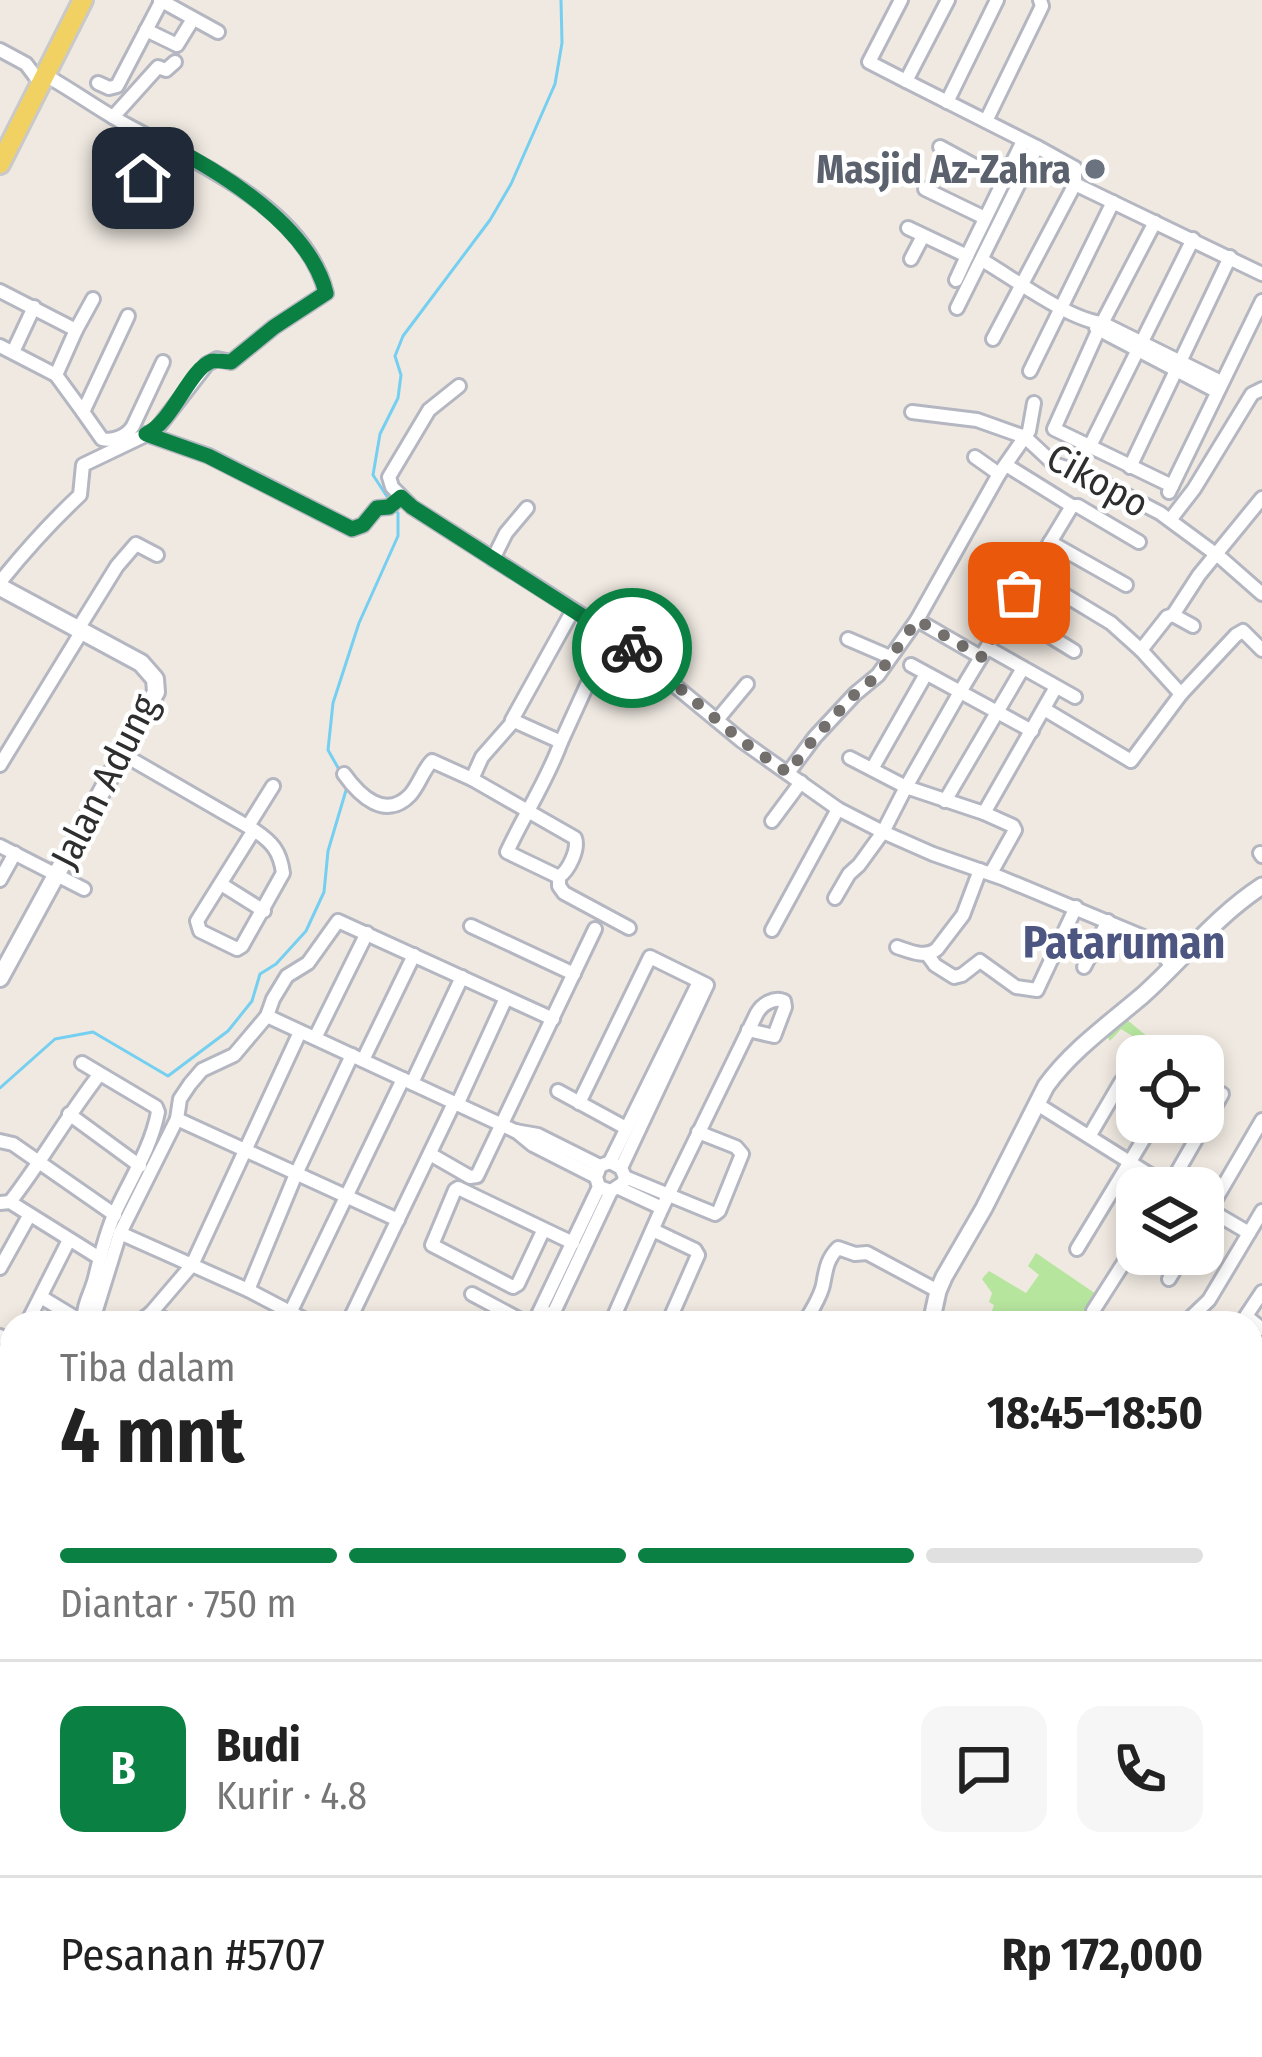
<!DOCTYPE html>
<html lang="id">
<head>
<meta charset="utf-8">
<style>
	body { margin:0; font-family:"Fira Sans Condensed",sans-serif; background:#f6f6f6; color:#222; height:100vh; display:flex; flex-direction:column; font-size:45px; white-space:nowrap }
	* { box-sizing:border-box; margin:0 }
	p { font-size:39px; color:#767676 }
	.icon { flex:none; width:66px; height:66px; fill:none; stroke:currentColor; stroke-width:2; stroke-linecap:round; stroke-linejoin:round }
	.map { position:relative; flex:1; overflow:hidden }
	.details { position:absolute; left:0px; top:1311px; width:1263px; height:747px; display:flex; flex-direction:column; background:#fff; border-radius:36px 36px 0 0; box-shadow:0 6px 18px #0003 }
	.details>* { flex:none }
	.buttons { position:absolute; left:1116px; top:1035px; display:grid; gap:24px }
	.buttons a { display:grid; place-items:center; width:108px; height:108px; border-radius:24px; background:#fff; box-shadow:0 6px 18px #0003; font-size:60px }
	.pin { position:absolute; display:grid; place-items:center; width:102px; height:102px; color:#fff; margin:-51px; border-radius:24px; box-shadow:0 6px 18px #0006 }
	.courier { position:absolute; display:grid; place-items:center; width:120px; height:120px; margin:-60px; border:9px solid #0b8043; border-radius:50%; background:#fff; color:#222; box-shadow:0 3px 15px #0007 }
	.headline em { font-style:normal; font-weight:700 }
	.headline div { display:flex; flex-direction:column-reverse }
	.headline { display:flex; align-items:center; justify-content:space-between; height:204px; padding:0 60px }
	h1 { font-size:78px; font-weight:700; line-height:90px }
	.bar { display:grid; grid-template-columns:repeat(4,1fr); gap:18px 12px; align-content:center; height:144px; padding:0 60px }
	.bar i { height:15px; border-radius:9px; background:#e0e0e0 }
	.bar .current { background:#0b8043 }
	.bar p { grid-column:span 4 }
	.line { display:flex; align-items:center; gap:30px; padding:0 60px; border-top:3px solid #e0e0e0 }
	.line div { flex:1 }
	.round { display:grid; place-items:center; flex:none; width:126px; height:126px; border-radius:24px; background:#f6f6f6 }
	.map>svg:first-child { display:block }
</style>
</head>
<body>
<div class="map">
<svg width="1262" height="2057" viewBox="0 0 1262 2057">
	<rect width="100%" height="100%" fill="#efe9e1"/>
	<!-- green -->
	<g fill="#b6e59e">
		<path d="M1126,1019L1166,1052L1180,1036L1196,1048L1191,1056H1152L1150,1055L1152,1048L1121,1029L1110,1041L1104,1031Z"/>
		<path d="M1036,1253L1096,1294L1088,1310L1103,1323H997L989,1319L994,1305L989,1302L992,1293L982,1279L989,1271L1026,1293L1039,1275L1028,1266Z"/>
	</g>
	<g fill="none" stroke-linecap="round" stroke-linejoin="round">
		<!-- stream -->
		<g stroke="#75cff0" stroke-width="3">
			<path d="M388,498L373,475L380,434L398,398L401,375L395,356L403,336L490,220L511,184L555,84L562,43L561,0"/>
			<path d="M341,773L328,750L333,703L359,623L398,536V513L393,506"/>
			<path d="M0,1088L55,1039L93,1032L168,1076L228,1031L252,1001L260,974L276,964L306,931L324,892L328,851L347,787"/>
		</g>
		<defs>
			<g id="minor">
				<path d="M160,0L218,32"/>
				<path d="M901,0L869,62L906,81"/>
				<path d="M948,0L906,81L1037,147"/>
				<path d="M146,30L177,45L193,19"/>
				<path d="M0,50L26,64L41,84"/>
				<path d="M98,83L109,88L117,86L162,0"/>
				<path d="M947,102L997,0"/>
				<path d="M113,117L158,67L166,70L175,62"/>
				<path d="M986,121L1042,6L1040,0"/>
				<path d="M940,147L1003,181"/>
				<path d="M143,178L151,171L166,144"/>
				<path d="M925,189L985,218"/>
				<path d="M1155,222L1098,331L1054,429L1172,486"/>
				<path d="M908,228L967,256L1023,141"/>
				<path d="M911,259L923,236"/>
				<path d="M982,260C1013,278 1069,320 1102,323L1221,382"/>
				<path d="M956,280L967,256"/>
				<path d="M0,291L76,330L56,375L0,346"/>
				<path d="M957,308L1037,147L1075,168V184L1262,274"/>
				<path d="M1096,328L1216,391"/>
				<path d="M76,330L93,299"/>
				<path d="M993,339L1075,184"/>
				<path d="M13,352L34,307"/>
				<path d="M1030,371L1113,202"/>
				<path d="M56,375L83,412L128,316"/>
				<path d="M459,386L429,410L389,477L392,487L412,507L612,634L742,741L838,809L883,832L933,854L1002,878L1146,938L1158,947L1172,967"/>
				<path d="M83,412L102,439C113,442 127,436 133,426L163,362"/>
				<path d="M912,412L977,420L1025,437L1054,464L1087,475L1160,513L1221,558L1262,594"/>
				<path d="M146,434L209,456L352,529L363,525L377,508L389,507L401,497"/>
				<path d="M1089,448L1193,239"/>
				<path d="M975,457L999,474L917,620L981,657"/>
				<path d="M1006,465L1072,506"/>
				<path d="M1130,467L1230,257"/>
				<path d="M999,474L1029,431L1034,403"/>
				<path d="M1169,492L1262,301"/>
				<path d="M1170,520L1194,489L1252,394L1262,389"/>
				<path d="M1050,542L1126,585"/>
				<path d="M493,559L506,533L527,508"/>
				<path d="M1030,574L1111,623L1141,650L1167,617L1173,615L1193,626"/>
				<path d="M0,582C25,551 51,522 80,495L83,465L156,430L207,364L217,359L231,362L274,327L326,293C305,207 194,162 125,124C98,109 72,90 45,75"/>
				<path d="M1009,611L1074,651"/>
				<path d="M1173,615L1199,575L1262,498"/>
				<path d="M78,629L117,566L136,544L157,555"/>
				<path d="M848,639L890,657"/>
				<path d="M988,648L1075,697"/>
				<path d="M1141,650L1181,694"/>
				<path d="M911,665L1032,731"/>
				<path d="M1044,709L1131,761L1181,694L1236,635L1243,631L1262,650"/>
				<path d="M512,720L561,742C547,781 524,815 507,852L559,877C569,870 579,849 575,838L472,779L482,757L511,724L512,720L573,610"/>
				<path d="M717,720L747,684"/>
				<path d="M561,742L587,685L615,636"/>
				<path d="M124,755L254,830L197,921L200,931L237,949L242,946L283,873C280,851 272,842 254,830"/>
				<path d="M850,758L906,787L984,813L1013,826L1015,830L991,873"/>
				<path d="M0,765L82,631"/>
				<path d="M872,769L926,674"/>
				<path d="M788,773L815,737L855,694L878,675L917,620"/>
				<path d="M344,774C359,795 385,821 410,795C419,785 423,770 432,761L472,779"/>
				<path d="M945,801L1023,668"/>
				<path d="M984,813L1056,687"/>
				<path d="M772,821L801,782"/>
				<path d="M248,826L273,786"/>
				<path d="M0,846L84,889"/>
				<path d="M1260,853L1262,856"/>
				<path d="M559,877V886L564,893L629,928"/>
				<path d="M0,880L15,853"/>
				<path d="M221,884L264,911"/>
				<path d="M835,898L849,874L859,865L883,832L906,787L960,692L1072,506H1078L1139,542"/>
				<path d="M471,926L574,974"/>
				<path d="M772,930L838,809"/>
				<path d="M897,947C909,951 926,959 937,949L963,915L980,870"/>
				<path d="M927,954L935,965L954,977L962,975L980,961L1016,987L1037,990L1076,907"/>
				<path d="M1084,967L1108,921"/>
				<path d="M267,1016L273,999L287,976L308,963L338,921L553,1019"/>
				<path d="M315,1038L367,933"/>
				<path d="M363,1060L414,955"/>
				<path d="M82,1063L156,1107L158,1112C151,1149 129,1181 114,1215C105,1236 100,1257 95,1278C91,1294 82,1306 84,1323"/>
				<path d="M412,1083L462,977"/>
				<path d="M558,1091L626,1128"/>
				<path d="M579,1103L650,957L707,985L621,1168L625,1177L623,1183L611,1191L599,1187L596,1177L600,1166L610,1162L621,1168"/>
				<path d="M1037,1104L1171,1188"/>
				<path d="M457,1105L506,998"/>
				<path d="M69,1114L140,1166"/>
				<path d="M177,1119L398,1220"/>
				<path d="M516,1131L533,1145L596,1177"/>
				<path d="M1090,1135L1121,1082"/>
				<path d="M0,1141L13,1144L115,1215"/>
				<path d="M430,1154L470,1177L477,1176L595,929"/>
				<path d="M610,1162L699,982"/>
				<path d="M625,1177L715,1214L719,1211L742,1154L736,1147L698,1132"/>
				<path d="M619,1188L662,1208"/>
				<path d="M1168,1188L1222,1094"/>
				<path d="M10,1202C42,1161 67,1116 99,1075"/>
				<path d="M0,1203L10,1202L98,1257"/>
				<path d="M1203,1221L1262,1120"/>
				<path d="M653,1230L695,1250L698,1255L668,1323"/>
				<path d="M543,1231L518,1284L513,1287L432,1245L455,1190L458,1188L573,1243"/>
				<path d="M120,1233L248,1290L311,1323"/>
				<path d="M1249,1233L1262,1211"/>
				<path d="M1077,1249L1154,1122"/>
				<path d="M0,1268L29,1216"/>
				<path d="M1169,1279L1184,1254"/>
				<path d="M248,1290L296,1174L352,1055"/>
				<path d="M1262,1292L1246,1316L1262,1329"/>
				<path d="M472,1294L526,1323"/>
				<path d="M41,1297L84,1323"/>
				<path d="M541,1310L549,1314L554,1312L611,1191"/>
				<path d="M291,1311L403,1079"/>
				<path d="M1093,1311L1137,1242"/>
				<path d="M151,1313L173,1323"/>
				<path d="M27,1323L69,1240"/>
				<path d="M92,1323L120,1233L177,1119L180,1099L190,1084L202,1070L234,1055L267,1016L515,1131L538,1135L600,1166"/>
				<path d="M138,1323L151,1313L192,1265L300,1032"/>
				<path d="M348,1323L454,1103"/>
				<path d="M534,1323L599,1187"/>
				<path d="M611,1323L662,1208L757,1013C762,1004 774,997 784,1001L785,1007L774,1036L748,1030"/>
				<path d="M804,1323C811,1312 820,1298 823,1285C826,1269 827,1259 838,1248L855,1254L867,1253L938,1291"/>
				<path d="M1185,1323L1209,1300L1249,1233L1203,1206"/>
				<path d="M0,1336L12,1343"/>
				<path d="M1251,1371L1262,1379"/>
				<path d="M0,1397L12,1368"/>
				<path d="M1251,1397L1262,1383"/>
				<path d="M0,1527L5,1511L12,1508"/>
				<path d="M1251,1797L1262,1776"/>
				<path d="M0,1934L12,1931"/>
				<path d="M585,2046L587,2057"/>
				<path d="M342,2057L349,2046"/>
				<path d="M383,2057L386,2054"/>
				<path d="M793,2057L798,2046"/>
				<path d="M888,2057L894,2046"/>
				<path d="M956,2057L961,2046"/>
			</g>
			<path id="tertiary" d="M931,1323L938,1291L944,1277L984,1208L1046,1086C1072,1050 1109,1024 1143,995C1183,959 1216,916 1262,886"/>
			<g id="secondary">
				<path d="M0,587L141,663L155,679L156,692L0,978"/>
				<path d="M1251,1920L1262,1925"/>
				<path d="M905,2046L926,2057"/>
				<path d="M623,2057L651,2046"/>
			</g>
			<g id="primary">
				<path d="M0,164L83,0"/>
				<path d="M0,1408L12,1413"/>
				<path d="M1251,1593L1262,1592"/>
			</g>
		</defs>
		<!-- minor casing -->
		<use href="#minor" stroke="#b4b7c1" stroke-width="18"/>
		<!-- tertiary casing -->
		<use href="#tertiary" stroke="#b4b7c1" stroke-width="21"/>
		<!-- secondary casing -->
		<use href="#secondary" stroke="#b4b7c1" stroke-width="22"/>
		<!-- primary casing -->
		<use href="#primary" stroke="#c9c9c9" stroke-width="24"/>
		<!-- minor -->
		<use href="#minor" stroke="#fff" stroke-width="12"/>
		<!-- tertiary -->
		<use href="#tertiary" stroke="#fff" stroke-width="15"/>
		<!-- secondary -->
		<use href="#secondary" stroke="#fff" stroke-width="16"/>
		<!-- primary -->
		<use href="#primary" stroke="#f2d163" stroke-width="18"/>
	</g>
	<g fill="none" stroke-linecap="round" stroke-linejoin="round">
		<!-- done -->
		<path stroke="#726f6d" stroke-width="12" stroke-dasharray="0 21.6" d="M632,648L742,741L788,773L815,737L855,694L878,675L917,620L982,657L1019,593"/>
		<!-- route -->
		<path stroke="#0b8043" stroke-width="15" d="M143,178L151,171L166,144C223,173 310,227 326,293L274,327L231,362C229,362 214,360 212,361C189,369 173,422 146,434L208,456L352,529L363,525L377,508L389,507L401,497L412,507L632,648"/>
	</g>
	<!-- markers -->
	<circle fill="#6b7280" stroke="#fff" stroke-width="4.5" cx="1095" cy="169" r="12"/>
	<g text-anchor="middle" stroke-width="9" stroke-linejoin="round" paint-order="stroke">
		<!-- worship labels -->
		<g font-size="39" font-weight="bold" fill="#5b616d" stroke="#fff" text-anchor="end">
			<text x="1071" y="183">Masjid Az-Zahra</text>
		</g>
		<!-- street labels -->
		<g font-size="39" fill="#2e2e2e" stroke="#fff">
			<text transform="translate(1098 480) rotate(29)" y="14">Cikopo</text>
			<text transform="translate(104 781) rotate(-63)" y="14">Jalan Adung</text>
		</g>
		<!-- quarter labels -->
		<g font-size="45" font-weight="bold" fill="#4d5680" stroke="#fff">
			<text x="1124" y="958">Pataruman</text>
		</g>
	</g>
</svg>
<div class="buttons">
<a><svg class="icon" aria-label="locate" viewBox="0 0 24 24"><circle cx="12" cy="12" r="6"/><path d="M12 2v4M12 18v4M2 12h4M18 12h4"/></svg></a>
<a><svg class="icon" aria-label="layers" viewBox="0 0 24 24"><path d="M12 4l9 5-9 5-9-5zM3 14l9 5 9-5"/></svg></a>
</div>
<div class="pin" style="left:1019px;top:593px;background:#ea580c"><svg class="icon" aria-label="bag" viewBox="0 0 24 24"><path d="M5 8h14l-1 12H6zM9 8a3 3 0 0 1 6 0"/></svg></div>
<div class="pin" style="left:143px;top:178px;background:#1f2937"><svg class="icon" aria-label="home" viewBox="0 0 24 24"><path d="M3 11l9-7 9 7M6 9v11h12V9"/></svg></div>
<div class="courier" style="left:632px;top:648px"><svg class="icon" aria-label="bike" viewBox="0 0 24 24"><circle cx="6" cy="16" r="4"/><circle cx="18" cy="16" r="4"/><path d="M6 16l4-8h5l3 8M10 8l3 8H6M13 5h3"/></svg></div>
<section class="details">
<div class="headline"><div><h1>4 mnt</h1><p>Tiba dalam</p></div><em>18:45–18:50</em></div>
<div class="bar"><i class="current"></i><i class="current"></i><i class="current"></i><i></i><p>Diantar · 750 m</p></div>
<div class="line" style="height:216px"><b class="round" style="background:#0b8043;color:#fff">B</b><div><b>Budi</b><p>Kurir · 4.8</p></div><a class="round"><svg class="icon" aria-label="chat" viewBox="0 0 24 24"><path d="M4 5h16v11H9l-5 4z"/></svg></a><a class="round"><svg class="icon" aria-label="phone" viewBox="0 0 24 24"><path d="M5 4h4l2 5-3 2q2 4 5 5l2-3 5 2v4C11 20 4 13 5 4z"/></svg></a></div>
<div class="line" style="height:156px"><div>Pesanan #5707</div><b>Rp 172,000</b></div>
</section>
</div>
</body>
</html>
